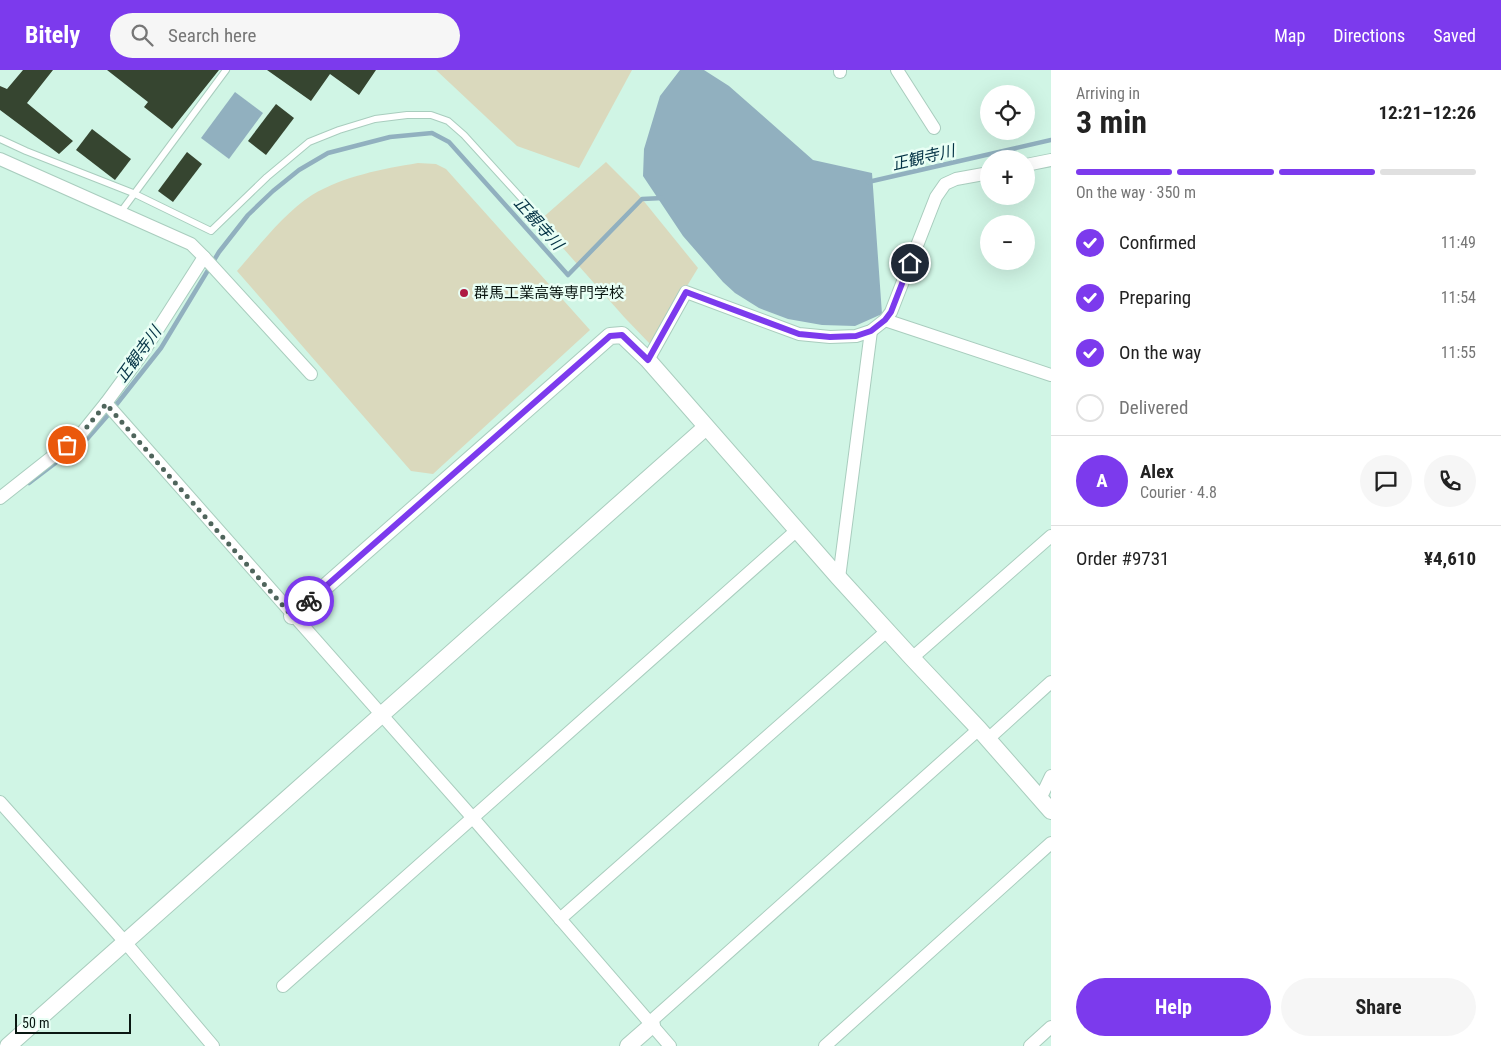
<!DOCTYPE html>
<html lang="en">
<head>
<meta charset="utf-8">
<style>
	body { margin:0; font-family:"Roboto Condensed","Noto Sans JP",sans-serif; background:#f6f6f6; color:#222; height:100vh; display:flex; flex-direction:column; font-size:19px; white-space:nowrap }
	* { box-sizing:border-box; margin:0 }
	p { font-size:16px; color:#767676 }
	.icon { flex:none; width:28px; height:28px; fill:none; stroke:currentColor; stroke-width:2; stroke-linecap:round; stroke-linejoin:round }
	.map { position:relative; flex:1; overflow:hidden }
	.details { display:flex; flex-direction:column; background:#fff; width:450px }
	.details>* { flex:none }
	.controls { position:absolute; left:980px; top:15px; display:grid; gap:10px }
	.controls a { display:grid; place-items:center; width:55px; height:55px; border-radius:50%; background:#fff; box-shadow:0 5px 20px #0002; font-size:25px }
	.scale { position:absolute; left:15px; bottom:12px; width:116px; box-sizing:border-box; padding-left:5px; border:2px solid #0a1712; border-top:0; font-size:14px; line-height:18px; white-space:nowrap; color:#0a1712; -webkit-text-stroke:4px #e9fff5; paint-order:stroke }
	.pin { position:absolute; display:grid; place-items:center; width:42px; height:42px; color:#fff; margin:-21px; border:2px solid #fff; border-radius:50%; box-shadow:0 1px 5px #0007 }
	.courier { position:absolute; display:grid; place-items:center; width:50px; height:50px; margin:-25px; border:4px solid #7c3aed; border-radius:50%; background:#fff; color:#222; box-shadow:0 1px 6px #0007 }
	.summary em { font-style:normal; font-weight:700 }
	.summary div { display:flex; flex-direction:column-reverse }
	.summary { display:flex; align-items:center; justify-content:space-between; height:85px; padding:0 25px }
	h1 { font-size:32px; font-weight:700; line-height:38px }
	.bar { display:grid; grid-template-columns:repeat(4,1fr); gap:8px 5px; align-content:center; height:60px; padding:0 25px }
	.bar i { height:6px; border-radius:4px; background:#e0e0e0 }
	.bar .selected { background:#7c3aed }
	.bar p { grid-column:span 4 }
	.line { display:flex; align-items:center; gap:12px; padding:0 25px; border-top:1px solid #e0e0e0 }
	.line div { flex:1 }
	.round { display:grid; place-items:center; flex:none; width:52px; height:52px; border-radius:26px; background:#f6f6f6 }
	ol { padding:0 25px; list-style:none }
	li { display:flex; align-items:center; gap:15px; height:55px }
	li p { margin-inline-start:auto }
	li .icon { padding:5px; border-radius:50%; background:#7c3aed; color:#fff; stroke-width:4 }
	li:last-child { color:#767676 }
	li i { width:28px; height:28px; border:2px solid #e0e0e0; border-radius:50% }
	.button { display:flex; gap:10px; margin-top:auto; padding:10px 25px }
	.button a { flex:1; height:58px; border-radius:30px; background:#7c3aed; color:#fff; font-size:20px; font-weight:700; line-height:58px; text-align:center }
	.button a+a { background:#f6f6f6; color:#222 }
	header { display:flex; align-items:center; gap:30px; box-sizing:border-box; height:70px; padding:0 25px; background:#7c3aed; color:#fff }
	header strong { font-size:24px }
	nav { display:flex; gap:28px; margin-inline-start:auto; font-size:18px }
	.search { width:350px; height:45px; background:#f6f6f6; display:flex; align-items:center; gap:12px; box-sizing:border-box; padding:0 18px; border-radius:28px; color:#767676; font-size:19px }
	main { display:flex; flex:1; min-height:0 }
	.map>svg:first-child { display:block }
</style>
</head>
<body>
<header>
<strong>Bitely</strong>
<div class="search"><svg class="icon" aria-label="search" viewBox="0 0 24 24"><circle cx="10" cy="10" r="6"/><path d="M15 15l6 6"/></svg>Search here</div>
<nav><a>Map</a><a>Directions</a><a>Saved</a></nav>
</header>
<main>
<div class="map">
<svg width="1051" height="976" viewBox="0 0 1051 976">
	<rect width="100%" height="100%" fill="#d0f5e5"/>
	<!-- green -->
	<g fill="#dad9bd">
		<path d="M436,0H632L579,98L517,76Z"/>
		<path d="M606,92L638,124L698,198L651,275L625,248L539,151Z"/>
		<path d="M418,93L436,94L446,99L590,260L433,404L411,401L237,201C258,177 285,142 312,125C344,106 382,99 418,93Z"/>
	</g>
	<!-- water -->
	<g fill="#91b0bf">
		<path d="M680,0H704L729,16L813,90L872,103L882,244L855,256L822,255L788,249L759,238L735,223L723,212L683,166L643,106L644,79L660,26Z"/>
		<path d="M235,22L263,43L229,89L201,68Z"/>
	</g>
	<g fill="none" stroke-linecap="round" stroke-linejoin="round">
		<!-- stream -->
		<g stroke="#91b0bf" stroke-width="4.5">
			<path d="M868,112L1051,70"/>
			<path d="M116,335L161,278L219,182L248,145L273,121L299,100L328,83L390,67L432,63L449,72L568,205L642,129L663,128"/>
			<path d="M29,413L87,369L108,345"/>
		</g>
	</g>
	<!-- building -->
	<g fill="#364530">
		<path d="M23,0H53L27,33L73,71L59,84L0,40V16L7,19Z"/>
		<path d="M107,0H219L172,59L144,37L148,32Z"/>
		<path d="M267,0H376L359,25L330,4L311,31Z"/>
		<path d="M276,34L294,48L266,85L248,71Z"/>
		<path d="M92,59L131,89L115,110L76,80Z"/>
		<path d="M187,82L202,94L173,132L158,121Z"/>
	</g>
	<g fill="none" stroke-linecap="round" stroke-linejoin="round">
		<defs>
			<g id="service">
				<path d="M0,69L26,81L133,123L211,161L267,107L309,72L339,60L375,49L407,45H431L448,51L464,65L534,142"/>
				<path d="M120,143L226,0"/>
			</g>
			<g id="minor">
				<path d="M897,0L934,58"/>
				<path d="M840,2V0"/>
				<path d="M0,89L191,174L204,187L142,284L106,333L81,364L0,428"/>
				<path d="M1026,95L1051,90"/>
				<path d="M204,187L311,304"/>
				<path d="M885,250L1051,305"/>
				<path d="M648,290L686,222L799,264L830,267L856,266L871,261L885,250L891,242L936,127L945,114L956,109L989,103"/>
				<path d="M106,333L472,747L670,976"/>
				<path d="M839,508L871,261"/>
				<path d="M912,588L1051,466"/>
				<path d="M988,669L1051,612"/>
				<path d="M1040,729L1051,706"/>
				<path d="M0,732L125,872L213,976"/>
				<path d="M560,849L888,560"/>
				<path d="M283,916L797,460"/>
				<path d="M649,953L979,659"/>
				<path d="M825,976L1051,773"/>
				<path d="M1030,976L1051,957"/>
			</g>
			<g id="tertiary">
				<path d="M292,546L610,266L622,265L648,290L839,508L912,588L979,659L1051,741"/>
				<path d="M8,976L706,357"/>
				<path d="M628,976L652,955"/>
			</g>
		</defs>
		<!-- service casing -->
		<use href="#service" stroke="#a9cdbe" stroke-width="8"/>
		<!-- minor casing -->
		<use href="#minor" stroke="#a9cdbe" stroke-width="14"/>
		<!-- tertiary casing -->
		<use href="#tertiary" stroke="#a9cdbe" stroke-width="18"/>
		<!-- service -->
		<use href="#service" stroke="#fff" stroke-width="6"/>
		<!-- minor -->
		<use href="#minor" stroke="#fff" stroke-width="12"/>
		<!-- tertiary -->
		<use href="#tertiary" stroke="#fff" stroke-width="16"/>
	</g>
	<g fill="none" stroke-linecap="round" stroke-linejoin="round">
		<!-- done -->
		<path stroke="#4f655c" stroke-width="5" stroke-dasharray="0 9" d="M67,375L81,364L106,334L292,546L309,531"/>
		<!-- route -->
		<path stroke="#7c3aed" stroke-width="6" d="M309,531L610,266L622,265L648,290L686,222L799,264L830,267L856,266L871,261L885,250L891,242L910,193"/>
	</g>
	<!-- markers -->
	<circle fill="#ae1b43" stroke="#e9fff5" stroke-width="2" cx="464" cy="223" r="5"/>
	<g text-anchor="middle" stroke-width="5" stroke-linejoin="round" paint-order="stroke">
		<!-- poi labels -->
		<g font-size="15" fill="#0a1712" stroke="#e9fff5" text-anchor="start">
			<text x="474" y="228">群馬工業高等専門学校</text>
		</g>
		<!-- water labels -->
		<g font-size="16" font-style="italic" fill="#043345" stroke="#e9fff5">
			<text transform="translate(923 87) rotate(-13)" y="6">正観寺川</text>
			<text transform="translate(539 153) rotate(48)" y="6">正観寺川</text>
			<text transform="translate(138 284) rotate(-54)" y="6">正観寺川</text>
		</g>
	</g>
</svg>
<div class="controls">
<a><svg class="icon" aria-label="locate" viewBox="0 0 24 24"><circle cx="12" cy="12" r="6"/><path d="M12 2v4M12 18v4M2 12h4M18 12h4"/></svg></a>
<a>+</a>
<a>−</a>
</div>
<div class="scale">50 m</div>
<div class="pin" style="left:67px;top:375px;background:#ea580c"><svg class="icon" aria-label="bag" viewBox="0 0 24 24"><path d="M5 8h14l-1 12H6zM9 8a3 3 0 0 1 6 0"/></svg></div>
<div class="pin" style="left:910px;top:193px;background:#1f2937"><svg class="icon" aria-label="home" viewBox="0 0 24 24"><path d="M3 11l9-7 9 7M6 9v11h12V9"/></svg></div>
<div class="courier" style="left:309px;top:531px"><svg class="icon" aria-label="bike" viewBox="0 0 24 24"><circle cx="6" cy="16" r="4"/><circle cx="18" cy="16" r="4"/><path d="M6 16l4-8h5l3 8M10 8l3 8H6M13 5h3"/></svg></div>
</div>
<section class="details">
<div class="summary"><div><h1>3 min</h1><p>Arriving in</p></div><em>12:21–12:26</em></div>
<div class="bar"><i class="selected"></i><i class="selected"></i><i class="selected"></i><i></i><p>On the way · 350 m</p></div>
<ol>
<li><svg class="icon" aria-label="check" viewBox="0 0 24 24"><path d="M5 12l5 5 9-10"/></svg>Confirmed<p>11:49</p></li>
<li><svg class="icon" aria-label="check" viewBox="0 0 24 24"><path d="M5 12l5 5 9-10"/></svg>Preparing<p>11:54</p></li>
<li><svg class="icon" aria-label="check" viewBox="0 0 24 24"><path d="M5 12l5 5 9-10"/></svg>On the way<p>11:55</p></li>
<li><i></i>Delivered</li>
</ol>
<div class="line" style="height:90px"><b class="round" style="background:#7c3aed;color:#fff">A</b><div><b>Alex</b><p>Courier · 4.8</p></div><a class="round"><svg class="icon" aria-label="chat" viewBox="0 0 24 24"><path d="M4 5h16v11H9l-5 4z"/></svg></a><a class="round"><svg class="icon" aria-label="phone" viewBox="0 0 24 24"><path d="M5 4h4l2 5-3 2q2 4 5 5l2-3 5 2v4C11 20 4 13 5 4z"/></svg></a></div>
<div class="line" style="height:65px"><div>Order #9731</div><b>¥4,610</b></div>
<div class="button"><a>Help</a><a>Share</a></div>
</section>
</main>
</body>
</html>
